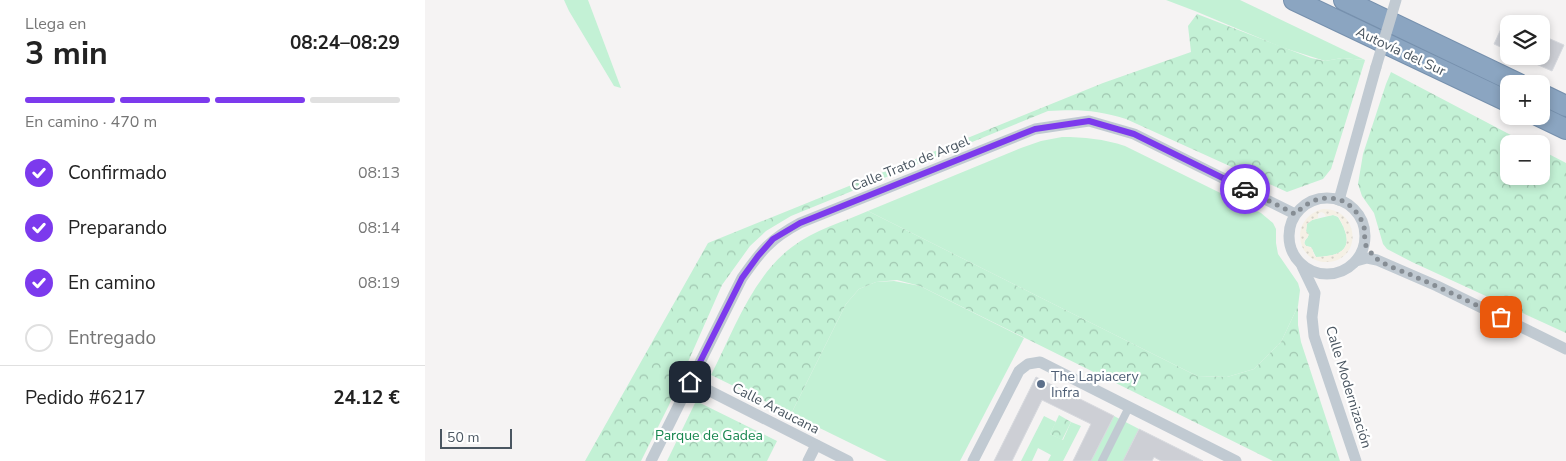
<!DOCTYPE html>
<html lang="es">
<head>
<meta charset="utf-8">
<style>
	body { margin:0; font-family:"Nunito Sans",sans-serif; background:#f2f2f2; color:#222; height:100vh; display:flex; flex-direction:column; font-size:19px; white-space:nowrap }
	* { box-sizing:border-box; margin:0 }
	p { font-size:16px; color:#767676 }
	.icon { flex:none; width:28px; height:28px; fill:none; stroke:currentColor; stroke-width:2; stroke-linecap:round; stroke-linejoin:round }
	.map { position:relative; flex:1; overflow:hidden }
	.panel { display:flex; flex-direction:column; background:#fff; width:425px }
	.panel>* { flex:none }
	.tools { position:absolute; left:1075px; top:15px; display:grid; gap:10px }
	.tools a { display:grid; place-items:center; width:50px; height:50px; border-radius:10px; background:#fff; box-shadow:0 2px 8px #0003; font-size:25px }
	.scale { position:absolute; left:15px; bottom:12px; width:72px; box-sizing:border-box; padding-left:5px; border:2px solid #4a5661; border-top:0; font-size:14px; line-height:18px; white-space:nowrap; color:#4a5661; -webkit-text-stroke:4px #fff; paint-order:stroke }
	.pin { position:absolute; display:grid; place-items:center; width:42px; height:42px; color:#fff; margin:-21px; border-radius:10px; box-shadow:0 2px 8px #0006 }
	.courier { position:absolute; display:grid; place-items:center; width:50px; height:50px; margin:-25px; border:4px solid #7c3aed; border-radius:50%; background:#fff; color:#222; box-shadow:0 1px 6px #0007 }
	.overview em { font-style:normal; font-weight:700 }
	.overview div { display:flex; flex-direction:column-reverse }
	.overview { display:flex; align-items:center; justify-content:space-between; height:85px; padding:0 25px }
	h1 { font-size:32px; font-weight:700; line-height:38px }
	.bar { display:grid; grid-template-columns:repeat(4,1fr); gap:8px 5px; align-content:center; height:60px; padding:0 25px }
	.bar i { height:6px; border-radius:4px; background:#e0e0e0 }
	.bar .active { background:#7c3aed }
	.bar p { grid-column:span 4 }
	.line { display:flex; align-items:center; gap:12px; padding:0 25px; border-top:1px solid #e0e0e0 }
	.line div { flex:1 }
	ol { padding:0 25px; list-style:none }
	li { display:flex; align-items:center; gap:15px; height:55px }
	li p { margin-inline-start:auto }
	li .icon { padding:5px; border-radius:50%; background:#7c3aed; color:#fff; stroke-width:4 }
	li:last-child { color:#767676 }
	li i { width:28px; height:28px; border:2px solid #e0e0e0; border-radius:50% }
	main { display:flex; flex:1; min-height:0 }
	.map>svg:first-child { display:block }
</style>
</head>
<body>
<main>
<section class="panel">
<div class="overview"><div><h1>3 min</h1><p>Llega en</p></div><em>08:24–08:29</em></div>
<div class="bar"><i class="active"></i><i class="active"></i><i class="active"></i><i></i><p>En camino · 470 m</p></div>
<ol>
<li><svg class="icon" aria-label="check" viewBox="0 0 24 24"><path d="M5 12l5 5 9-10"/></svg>Confirmado<p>08:13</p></li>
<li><svg class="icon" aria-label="check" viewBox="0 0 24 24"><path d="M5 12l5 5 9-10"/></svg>Preparando<p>08:14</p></li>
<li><svg class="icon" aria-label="check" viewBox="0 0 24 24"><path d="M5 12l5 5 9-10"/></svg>En camino<p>08:19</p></li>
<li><i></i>Entregado</li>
</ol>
<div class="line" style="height:65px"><div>Pedido #6217</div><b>24.12 €</b></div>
</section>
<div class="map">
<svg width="1141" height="461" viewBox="0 0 1141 461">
	<defs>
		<pattern id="sand-dots" width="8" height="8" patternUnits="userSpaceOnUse" patternTransform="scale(1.25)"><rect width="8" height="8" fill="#f5f0e5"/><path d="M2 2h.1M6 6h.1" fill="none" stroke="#d4d0c7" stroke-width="1.8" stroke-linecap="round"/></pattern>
		<pattern id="park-crowns" width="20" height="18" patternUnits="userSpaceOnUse" patternTransform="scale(1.25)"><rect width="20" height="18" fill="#c3f1d5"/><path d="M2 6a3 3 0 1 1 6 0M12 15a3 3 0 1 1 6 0" fill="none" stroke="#a0c6b0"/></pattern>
	</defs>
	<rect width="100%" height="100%" fill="#f5f3f3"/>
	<!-- grass -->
	<g fill="#c3f1d5">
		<path d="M139,0H163L196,88L189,86L144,11Z"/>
		<path d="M741,0H815L940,60L917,58L900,61L856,47L770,11Z"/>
		<path d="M637,137C659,137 679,139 700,146L836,213L848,223L851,229V243L853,254L873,283L875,290L873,306L856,342L829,369L802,377L772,376L443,211L596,148L616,141Z"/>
		<path d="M908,215L913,217C930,245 922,256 891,257L886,247L881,246C878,243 880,240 883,237L881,231L882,224L887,220Z"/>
		<path d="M469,281L495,286L599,338L535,461H462L366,414L421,304L434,289L451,282Z"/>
		<path d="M619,416L631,422L625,434L638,440L646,422L656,426L638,461H623L626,455L613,448L607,461H596Z"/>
		<path d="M689,416L714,429L698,461H666Z"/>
	</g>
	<!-- sand -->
	<path fill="url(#sand-dots)" fill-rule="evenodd" d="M898,209C936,209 937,260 903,262C871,264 863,218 898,209ZM896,212L899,213L901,216L908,215L913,216C930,245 922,256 891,257L889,255L887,248L881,246L879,243L880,240L884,235L881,231L882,224L887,220L893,218V214Z"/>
	<!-- park -->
	<g fill="url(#park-crowns)">
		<path d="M772,14L886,58L900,61L917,58L940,60L906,169L898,179L862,192L701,119C673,110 653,109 623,111L366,216L341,231L325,246L297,285L244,405L216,461H160L283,243L678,83L766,52L763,26Z"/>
		<path d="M966,72L1103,144H1084V176H1116V150L1141,163V333L987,262L962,249L958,244L949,213L937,196L933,184L938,154L961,84Z"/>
		<path d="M443,211L772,376L802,377L829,369L856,342L873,306V325L876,342L915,461H848L495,286L472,280L451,282L434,289L421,304L366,414L286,375C308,332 327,277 367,247C389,230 418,222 443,211Z"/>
		<path d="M271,401L352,441L342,461H242Z"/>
		<path d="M634,415L646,422L637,440L625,434Z"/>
	</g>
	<!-- building -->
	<g fill="#cdcfd5" stroke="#d7d9de">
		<path d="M1081,18L1093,24H1084V51L1069,44Z"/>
		<path d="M1116,35L1139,45L1127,71L1111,64L1115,56H1116Z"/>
		<path d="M611,377L689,416L666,461H648L666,424L617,400L587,461H569Z"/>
		<path d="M714,429L778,461H736L729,457L727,461H698Z"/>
	</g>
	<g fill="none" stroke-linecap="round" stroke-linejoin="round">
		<defs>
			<g id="motorway">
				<path d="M869,0L1084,102"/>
				<path d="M919,0L1094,84"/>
				<path d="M1116,94L1141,106"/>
				<path d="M1114,116L1141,129"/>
			</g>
		</defs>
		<!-- motorway casing -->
		<use href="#motorway" stroke="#7690ad" stroke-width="22"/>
		<!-- pedestrian -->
		<path stroke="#c1cad2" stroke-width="8" d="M677,461L704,407"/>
		<!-- minor -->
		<g stroke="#c1cad2" stroke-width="11">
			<circle cx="902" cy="236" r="38"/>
			<path d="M914,200L951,67"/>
			<path d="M931,261L942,258L952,260L1012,286L1141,349"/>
			<path d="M877,266L890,293L887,317L889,336L931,461"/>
			<path d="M265,381L423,461"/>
			<path d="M226,461L317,278C336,251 345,239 375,223L610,129L664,121L709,134L870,214"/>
			<path d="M383,461L391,445"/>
			<path d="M548,461L594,371L603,364L615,362L811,461"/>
		</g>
		<!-- motorway -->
		<use href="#motorway" stroke="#8ba5c1" stroke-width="20"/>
		<!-- minor-bridge -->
		<path stroke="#c1cad2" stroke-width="11" d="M951,67L971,0"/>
	</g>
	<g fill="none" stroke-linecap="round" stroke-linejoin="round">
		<!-- done -->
		<path stroke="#868d94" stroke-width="5" stroke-dasharray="0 9" d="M820,189L870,214C882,202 897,194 915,200C928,205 938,218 940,232C940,235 939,240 940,243C941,248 948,255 951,258C958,265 983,273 993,278C1021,290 1049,304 1076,317"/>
		<!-- route -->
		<path stroke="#7c3aed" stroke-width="6" d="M265,382L317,278L333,256L348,239L375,223L610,129L664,121L709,134L820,189"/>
	</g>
	<!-- markers -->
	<circle fill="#5c6f8a" stroke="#fff" stroke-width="2" cx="616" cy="384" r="5"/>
	<g text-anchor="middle" stroke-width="4.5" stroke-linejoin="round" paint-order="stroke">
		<!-- street labels -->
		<g font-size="14" fill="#4a5661" stroke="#fff">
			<text transform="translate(976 51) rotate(25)" y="5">Autovía del Sur</text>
			<text transform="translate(485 163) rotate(-22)" y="5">Calle Trato de Argel</text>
			<text transform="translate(924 387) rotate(73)" y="5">Calle Modernización</text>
			<text transform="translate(351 408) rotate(27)" y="5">Calle Araucana</text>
		</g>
		<!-- service labels -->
		<g font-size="14" fill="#4e5e75" stroke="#fff" text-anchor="start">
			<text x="626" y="381">The Lapiacery<tspan x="626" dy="16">Infra</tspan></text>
		</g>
		<!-- park labels -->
		<g font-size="14" fill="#17864f" stroke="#fff">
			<text x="284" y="440">Parque de Gadea</text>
		</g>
	</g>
</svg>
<div class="tools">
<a><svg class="icon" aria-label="layers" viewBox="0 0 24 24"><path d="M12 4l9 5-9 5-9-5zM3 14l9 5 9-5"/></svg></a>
<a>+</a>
<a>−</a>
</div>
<div class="scale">50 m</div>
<div class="pin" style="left:1076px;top:317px;background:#ea580c"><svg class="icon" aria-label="bag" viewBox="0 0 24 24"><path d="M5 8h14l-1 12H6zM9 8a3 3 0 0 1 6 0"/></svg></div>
<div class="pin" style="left:265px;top:382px;background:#1f2937"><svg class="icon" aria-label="home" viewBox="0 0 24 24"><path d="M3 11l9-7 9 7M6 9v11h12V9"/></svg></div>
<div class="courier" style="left:820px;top:189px"><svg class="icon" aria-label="car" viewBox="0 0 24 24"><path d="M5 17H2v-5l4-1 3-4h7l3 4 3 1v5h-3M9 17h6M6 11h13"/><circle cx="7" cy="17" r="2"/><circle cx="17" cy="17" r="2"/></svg></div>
</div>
</main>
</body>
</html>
